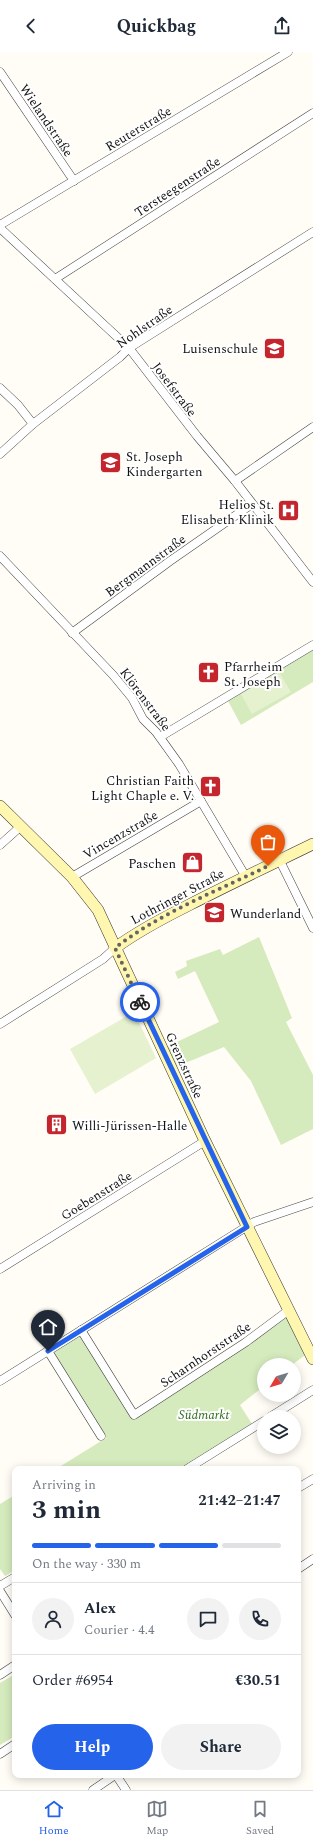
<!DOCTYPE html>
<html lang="en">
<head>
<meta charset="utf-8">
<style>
	body { margin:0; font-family:Spectral,serif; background:#f2f2f3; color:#1f2937; height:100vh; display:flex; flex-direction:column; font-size:15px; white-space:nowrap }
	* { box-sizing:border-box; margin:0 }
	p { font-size:13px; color:#747a83 }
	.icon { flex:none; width:22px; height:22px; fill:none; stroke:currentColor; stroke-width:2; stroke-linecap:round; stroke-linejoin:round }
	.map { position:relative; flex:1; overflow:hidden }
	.panel { position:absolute; left:12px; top:1414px; width:289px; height:312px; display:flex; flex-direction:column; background:#fff; border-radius:8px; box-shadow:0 2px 10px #0003 }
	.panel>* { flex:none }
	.needle { width:26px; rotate:232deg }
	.buttons { position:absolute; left:257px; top:1306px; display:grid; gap:8px }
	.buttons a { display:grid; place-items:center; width:44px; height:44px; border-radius:50%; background:#fff; box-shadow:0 2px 10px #0003; font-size:20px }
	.pin { position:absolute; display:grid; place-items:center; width:34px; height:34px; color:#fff; margin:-41px -17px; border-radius:50% 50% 50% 0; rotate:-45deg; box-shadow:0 0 4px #0007 }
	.pin .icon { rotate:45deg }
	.courier { position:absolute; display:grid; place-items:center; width:40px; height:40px; margin:-20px; border:3px solid #2563eb; border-radius:50%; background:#fff; color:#222; box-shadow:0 1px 5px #0007 }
	.head em { font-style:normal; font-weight:700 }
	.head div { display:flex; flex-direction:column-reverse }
	.head { display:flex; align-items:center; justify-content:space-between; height:68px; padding:0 20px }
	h1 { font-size:26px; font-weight:700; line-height:30px }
	.bar { display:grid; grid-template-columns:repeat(4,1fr); gap:6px 4px; align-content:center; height:48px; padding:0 20px }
	.bar i { height:5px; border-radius:3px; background:#e0e1e3 }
	.bar .on { background:#2563eb }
	.bar p { grid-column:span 4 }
	.line { display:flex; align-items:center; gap:10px; padding:0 20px; border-top:1px solid #e0e1e3 }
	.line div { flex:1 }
	.round { display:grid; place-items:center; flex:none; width:42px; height:42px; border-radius:21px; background:#f2f2f3 }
	.button { display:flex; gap:8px; margin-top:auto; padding:8px 20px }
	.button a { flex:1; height:46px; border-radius:24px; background:#2563eb; color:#fff; font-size:16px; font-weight:700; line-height:46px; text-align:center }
	.button a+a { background:#f2f2f3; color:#1f2937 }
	header { display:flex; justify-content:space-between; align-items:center; height:52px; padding:0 20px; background:#fff; font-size:18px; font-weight:700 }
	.menu { display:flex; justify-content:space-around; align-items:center; height:56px; border-top:1px solid #e0e1e3; background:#fff; font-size:11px; color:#747a83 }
	.menu a { display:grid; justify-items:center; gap:2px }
	.menu .on { color:#2563eb }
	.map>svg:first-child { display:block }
</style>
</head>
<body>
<header><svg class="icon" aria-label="back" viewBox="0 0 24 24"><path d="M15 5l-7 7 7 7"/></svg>Quickbag<svg class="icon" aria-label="share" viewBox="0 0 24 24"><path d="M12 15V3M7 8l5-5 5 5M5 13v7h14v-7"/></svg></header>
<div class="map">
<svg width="313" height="1738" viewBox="0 0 313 1738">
	<rect width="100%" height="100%" fill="#fffdf5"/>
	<!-- green -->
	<g fill="#d5ebbd">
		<path d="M313,598V630L241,673L228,649Z"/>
		<path d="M259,885L292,966L286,970L313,1023V1077L281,1093L251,1029L224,995L171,1017L162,997L219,970L195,919L178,927L175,920L187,914L186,909L220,897L223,903Z"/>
		<path d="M289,1258L309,1300L292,1313H264V1334L240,1353L254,1375L184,1417H56L106,1386L51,1303L81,1278L134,1363Z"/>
		<path d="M15,1443V1518L5,1524L0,1517V1452Z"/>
		<path d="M15,1622V1684L0,1693V1631Z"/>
	</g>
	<!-- pitch -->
	<g fill="#e6f2cf">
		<path d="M279,620L291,640L252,662L241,642Z"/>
		<path d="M134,960L156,1006L95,1042L70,997Z"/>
	</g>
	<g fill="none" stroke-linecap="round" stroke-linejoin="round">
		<defs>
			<g id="street">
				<path d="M0,20L74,129"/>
				<path d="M0,173L288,0"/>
				<path d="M0,176L129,296L197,384L235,429L313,530"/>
				<path d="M55,227L313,61"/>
				<path d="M0,336L18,353L33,372"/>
				<path d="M0,402L33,372L120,305L129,296L313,180"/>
				<path d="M235,429L313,375"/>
				<path d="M0,504L113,623L132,646L143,667L156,680L179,712L246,825"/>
				<path d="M72,581L170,509L252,452"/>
				<path d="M160,685L313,593"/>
				<path d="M0,793L20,775"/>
				<path d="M280,809L313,876"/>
				<path d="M72,825L201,749"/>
				<path d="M0,972L103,907L115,896"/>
				<path d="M0,1217L205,1089"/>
				<path d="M81,1278L134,1363L246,1290L289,1258"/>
				<path d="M48,1299L101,1384"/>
				<path d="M0,1329L254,1170L313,1150"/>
				<path d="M270,1365L313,1338"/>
				<path d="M187,1417L264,1369"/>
				<path d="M298,1436L313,1427"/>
				<path d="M298,1517L313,1507"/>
				<path d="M0,1534L15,1525"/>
				<path d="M0,1539L15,1563"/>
				<path d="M0,1623L15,1613"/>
				<path d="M0,1702L15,1692"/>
				<path d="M116,1723L126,1738"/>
				<path d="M93,1738L115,1723"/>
			</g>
			<g id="secondary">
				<path d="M0,754L72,825L98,858L205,1089L313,1307"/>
				<path d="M115,896C138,879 163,866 189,853C230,832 272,812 313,792"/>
			</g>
		</defs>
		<!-- street casing -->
		<use href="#street" stroke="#444" stroke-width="9"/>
		<!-- secondary casing -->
		<use href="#secondary" stroke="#333" stroke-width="12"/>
		<!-- street -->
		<use href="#street" stroke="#fff" stroke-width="8"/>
		<!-- secondary -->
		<use href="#secondary" stroke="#fff6b0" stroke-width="11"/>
	</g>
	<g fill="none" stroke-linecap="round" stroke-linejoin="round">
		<!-- done -->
		<path stroke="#646461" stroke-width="4" stroke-dasharray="0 7.2" d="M140,950L115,896C160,861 217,839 268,814"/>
		<!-- route -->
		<path stroke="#2563eb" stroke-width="5" d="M48,1299L247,1175L140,950"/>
	</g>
	<!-- icons -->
	<defs>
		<symbol id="school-square" viewBox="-11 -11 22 22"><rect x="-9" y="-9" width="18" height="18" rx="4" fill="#c4262e" stroke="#fff"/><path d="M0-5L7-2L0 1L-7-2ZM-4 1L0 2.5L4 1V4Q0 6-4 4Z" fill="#fff"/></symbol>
		<symbol id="hospital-square" viewBox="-11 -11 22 22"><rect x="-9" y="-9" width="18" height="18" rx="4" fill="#c4262e" stroke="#fff"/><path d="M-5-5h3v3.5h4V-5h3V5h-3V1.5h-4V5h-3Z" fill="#fff"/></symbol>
		<symbol id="church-square" viewBox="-11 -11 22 22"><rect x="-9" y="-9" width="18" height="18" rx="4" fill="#c4262e" stroke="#fff"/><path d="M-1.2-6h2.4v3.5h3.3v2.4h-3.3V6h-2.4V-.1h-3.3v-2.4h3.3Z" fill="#fff"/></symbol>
		<symbol id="shop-square" viewBox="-11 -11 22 22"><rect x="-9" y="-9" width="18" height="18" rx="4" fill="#c4262e" stroke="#fff"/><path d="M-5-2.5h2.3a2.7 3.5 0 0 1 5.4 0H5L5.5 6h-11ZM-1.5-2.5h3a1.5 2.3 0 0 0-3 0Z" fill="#fff"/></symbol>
		<symbol id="building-square" viewBox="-11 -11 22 22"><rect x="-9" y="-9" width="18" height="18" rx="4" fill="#c4262e" stroke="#fff"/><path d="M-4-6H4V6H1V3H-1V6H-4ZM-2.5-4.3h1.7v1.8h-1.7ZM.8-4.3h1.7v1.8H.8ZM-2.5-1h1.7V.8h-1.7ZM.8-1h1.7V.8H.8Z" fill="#fff"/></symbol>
	</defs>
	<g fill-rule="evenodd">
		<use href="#school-square" x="262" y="284" width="25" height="25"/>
		<use href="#school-square" x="98" y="398" width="25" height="25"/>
		<use href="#hospital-square" x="276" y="446" width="25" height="25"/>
		<use href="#church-square" x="196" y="608" width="25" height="25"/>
		<use href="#church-square" x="198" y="722" width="25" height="25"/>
		<use href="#shop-square" x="180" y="798" width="25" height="25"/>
		<use href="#school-square" x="202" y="848" width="25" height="25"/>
		<use href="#building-square" x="44" y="1060" width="25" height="25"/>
	</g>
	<g text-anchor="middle" stroke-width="4" stroke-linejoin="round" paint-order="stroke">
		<!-- street labels -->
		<g font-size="13" fill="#111" stroke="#fff">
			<text transform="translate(47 68) rotate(56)" y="5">Wielandstraße</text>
			<text transform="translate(138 76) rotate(-31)" y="5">Reuterstraße</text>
			<text transform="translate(177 134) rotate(-33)" y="5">Tersteegenstraße</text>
			<text transform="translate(144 274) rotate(-35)" y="5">Nohlstraße</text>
			<text transform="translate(175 337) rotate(53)" y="5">Josefstraße</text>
			<text transform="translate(145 513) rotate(-36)" y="5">Bergmannstraße</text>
			<text transform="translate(146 647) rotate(53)" y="5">Klörenstraße</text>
			<text transform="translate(120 782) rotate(-30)" y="5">Vincenzstraße</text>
			<text transform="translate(177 844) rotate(-28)" y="5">Lothringer Straße</text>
			<text transform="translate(185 1013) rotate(65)" y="5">Grenzstraße</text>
			<text transform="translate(96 1143) rotate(-32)" y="5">Goebenstraße</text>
			<text transform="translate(205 1302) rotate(-34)" y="5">Scharnhorststraße</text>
		</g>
		<!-- poi labels -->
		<g font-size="13" fill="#111" stroke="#fff" text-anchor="end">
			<text x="258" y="301">Luisenschule</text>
			<text x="126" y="409" text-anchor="start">St. Joseph<tspan x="126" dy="15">Kindergarten</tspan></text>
			<text x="274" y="457">Helios St.<tspan x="274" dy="15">Elisabeth Klinik</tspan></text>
			<text x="224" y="619" text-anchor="start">Pfarrheim<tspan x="224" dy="15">St. Joseph</tspan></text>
			<text x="194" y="733">Christian Faith<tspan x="194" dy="15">Light Chaple e. V.</tspan></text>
			<text x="176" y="816">Paschen</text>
			<text x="230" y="866" text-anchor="start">Wunderland</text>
			<text x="72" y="1078" text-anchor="start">Willi-Jürissen-Halle</text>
		</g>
		<!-- park labels -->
		<g font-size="13" font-style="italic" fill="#2f6b1f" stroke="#fff">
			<text x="204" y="1367">Südmarkt</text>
		</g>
	</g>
</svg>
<div class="buttons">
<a><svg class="needle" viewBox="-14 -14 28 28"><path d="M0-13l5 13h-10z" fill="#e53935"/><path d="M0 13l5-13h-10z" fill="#747a83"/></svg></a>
<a><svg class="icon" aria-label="layers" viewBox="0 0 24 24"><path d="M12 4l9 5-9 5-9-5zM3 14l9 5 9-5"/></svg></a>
</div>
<div class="pin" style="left:268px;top:814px;background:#ea580c"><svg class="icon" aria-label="bag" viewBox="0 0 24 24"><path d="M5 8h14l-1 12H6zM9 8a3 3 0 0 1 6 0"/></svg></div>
<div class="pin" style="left:48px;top:1299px;background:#1f2937"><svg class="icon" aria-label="home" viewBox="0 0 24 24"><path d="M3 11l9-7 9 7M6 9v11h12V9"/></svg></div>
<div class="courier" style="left:140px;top:950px"><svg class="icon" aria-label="bike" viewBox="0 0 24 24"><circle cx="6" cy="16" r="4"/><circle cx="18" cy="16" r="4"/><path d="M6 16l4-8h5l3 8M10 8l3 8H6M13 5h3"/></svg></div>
<section class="panel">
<div class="head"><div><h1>3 min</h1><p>Arriving in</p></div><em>21:42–21:47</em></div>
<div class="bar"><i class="on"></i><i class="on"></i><i class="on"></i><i></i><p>On the way · 330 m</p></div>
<div class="line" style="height:72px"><a class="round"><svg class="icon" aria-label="person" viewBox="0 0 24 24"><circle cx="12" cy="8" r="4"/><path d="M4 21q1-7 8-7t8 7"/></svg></a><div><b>Alex</b><p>Courier · 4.4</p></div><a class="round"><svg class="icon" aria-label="chat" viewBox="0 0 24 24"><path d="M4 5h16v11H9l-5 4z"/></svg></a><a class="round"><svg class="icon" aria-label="phone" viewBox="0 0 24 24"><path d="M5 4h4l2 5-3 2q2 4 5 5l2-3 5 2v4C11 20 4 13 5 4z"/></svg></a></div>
<div class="line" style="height:52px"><div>Order #6954</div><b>€30.51</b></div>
<div class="button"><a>Help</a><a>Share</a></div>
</section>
</div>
<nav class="menu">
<a class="on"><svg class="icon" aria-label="home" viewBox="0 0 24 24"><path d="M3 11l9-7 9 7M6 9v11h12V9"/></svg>Home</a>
<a><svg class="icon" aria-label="map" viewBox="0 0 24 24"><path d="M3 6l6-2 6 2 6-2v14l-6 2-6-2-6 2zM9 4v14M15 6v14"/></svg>Map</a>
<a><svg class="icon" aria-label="saved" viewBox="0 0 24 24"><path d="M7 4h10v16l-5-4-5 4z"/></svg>Saved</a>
</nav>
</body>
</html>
